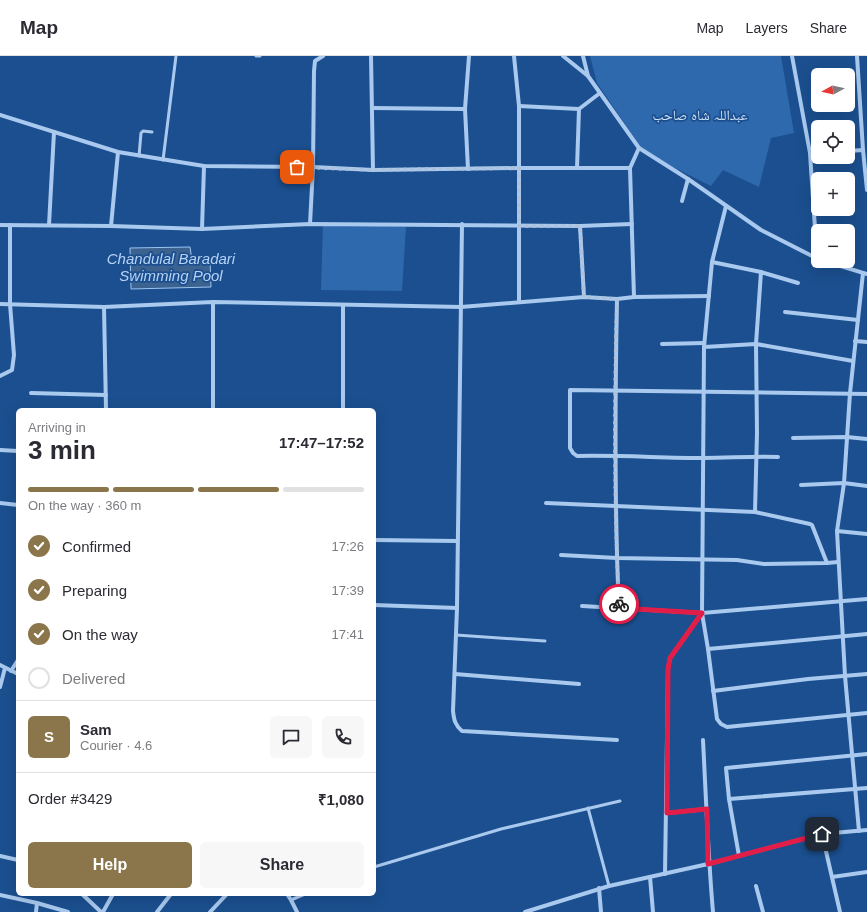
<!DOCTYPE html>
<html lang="en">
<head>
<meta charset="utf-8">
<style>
	body { margin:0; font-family:Arial,"Noto Naskh Arabic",sans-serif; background:#f7f7f7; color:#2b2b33; height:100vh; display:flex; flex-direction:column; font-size:15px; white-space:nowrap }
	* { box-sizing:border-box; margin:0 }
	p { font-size:13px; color:#7c7c81 }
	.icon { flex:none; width:22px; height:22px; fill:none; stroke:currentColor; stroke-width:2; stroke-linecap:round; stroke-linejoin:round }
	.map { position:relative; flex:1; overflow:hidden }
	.panel { position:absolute; left:16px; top:352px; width:360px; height:488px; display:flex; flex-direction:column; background:#fff; border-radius:6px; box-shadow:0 4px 16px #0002 }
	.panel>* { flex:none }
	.needle { width:26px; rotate:262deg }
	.buttons { position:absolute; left:811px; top:12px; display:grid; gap:8px }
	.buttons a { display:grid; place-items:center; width:44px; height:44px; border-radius:6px; background:#fff; box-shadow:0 4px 16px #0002; font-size:20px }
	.pin { position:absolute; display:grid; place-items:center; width:34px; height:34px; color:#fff; margin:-17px; border-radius:8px; box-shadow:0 2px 6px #0006 }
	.courier { position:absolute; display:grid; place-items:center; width:40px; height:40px; margin:-20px; border:3px solid #e11d48; border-radius:50%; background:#fff; color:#222; box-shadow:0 1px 5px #0007 }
	.overview em { font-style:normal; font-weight:600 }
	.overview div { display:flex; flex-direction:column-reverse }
	.overview { display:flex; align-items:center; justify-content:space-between; height:68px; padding:0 12px }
	h1 { font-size:26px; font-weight:600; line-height:30px }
	.bar { display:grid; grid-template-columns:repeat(4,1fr); gap:6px 4px; align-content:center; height:48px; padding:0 12px }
	.bar i { height:5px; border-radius:3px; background:#e1e1e2 }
	.bar .selected { background:#8a764a }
	.bar p { grid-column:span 4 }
	.line { display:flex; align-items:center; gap:10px; padding:0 12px; border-top:1px solid #e1e1e2 }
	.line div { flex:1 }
	.round { display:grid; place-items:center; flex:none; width:42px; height:42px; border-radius:6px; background:#f7f7f7 }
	ol { padding:0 12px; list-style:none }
	li { display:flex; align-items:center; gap:12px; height:44px }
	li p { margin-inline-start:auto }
	li .icon { padding:4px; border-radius:50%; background:#8a764a; color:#fff; stroke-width:4 }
	li:last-child { color:#7c7c81 }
	li i { width:22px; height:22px; border:2px solid #e1e1e2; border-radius:50% }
	.cta { display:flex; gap:8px; margin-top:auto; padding:8px 12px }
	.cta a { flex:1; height:46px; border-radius:6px; background:#8a764a; color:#fff; font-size:16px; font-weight:600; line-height:46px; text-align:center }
	.cta a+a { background:#f7f7f7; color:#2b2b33 }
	header { display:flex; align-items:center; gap:24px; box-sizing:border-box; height:56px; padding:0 20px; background:#fff; border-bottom:1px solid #e1e1e2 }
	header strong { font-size:19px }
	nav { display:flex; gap:22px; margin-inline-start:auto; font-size:14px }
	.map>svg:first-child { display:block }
</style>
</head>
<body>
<header>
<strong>Map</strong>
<nav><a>Map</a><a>Layers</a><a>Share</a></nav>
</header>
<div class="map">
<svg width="867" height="856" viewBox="0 0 867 856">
	<rect width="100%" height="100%" fill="#1b4f8f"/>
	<!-- green -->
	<g fill="#2e69ad">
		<path d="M590,0H781L794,77L771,82L759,131L723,114L711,130L659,104L640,90L597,27Z"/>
		<path d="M323,168L406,171L402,235L321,234Z"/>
	</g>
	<!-- water -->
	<path fill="#3c6290" stroke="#9cc4f0" d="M190,191L192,204H210L211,231L131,233L130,192Z"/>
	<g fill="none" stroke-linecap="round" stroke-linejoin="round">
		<!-- service -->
		<g stroke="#a9c9ee" stroke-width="3">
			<path d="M256,0H260"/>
			<path d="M139,100L141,77L143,75L152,76"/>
			<path d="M163,104L176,0"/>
			<path d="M456,579L545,585"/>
			<path d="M588,752L609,830"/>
			<path d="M374,811L501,773L620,745"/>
			<path d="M291,844L305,838"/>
		</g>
		<!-- minor -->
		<g stroke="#a9c9ee" stroke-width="4">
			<path d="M371,0L373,114"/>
			<path d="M514,0L519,50V246"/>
			<path d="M563,0L588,20"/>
			<path d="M583,0L588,20L639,92L688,123L761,174L818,203"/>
			<path d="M792,0L810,97L817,203"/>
			<path d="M857,0L863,94"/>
			<path d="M519,50L579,53"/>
			<path d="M372,52L465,53"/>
			<path d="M0,59L118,96L204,110L313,111L373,114L519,112H630"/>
			<path d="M848,95L863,94L867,134"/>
			<path d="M810,97H818"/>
			<path d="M577,112L579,53L600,37"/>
			<path d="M468,113L465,53L469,0"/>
			<path d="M682,145L688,123"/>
			<path d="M310,168L313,111L314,15L315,5L323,0"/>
			<path d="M462,168L457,552L453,655C454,664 455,669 462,675L617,684"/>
			<path d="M0,169L111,170L202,173L310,168L580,170L584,241"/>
			<path d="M49,169L54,76"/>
			<path d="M111,170L118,96"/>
			<path d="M580,170L632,168"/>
			<path d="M202,173L204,110"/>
			<path d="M824,205L867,218"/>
			<path d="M712,206L761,216L798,227"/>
			<path d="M634,241L630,112L639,92"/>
			<path d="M617,243C615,346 614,449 619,552"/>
			<path d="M0,248L104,251L213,246L461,251L584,241L617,243L634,241L709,240"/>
			<path d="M104,251L106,354"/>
			<path d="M785,256L858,264"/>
			<path d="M855,285L867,286"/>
			<path d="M662,288L704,287"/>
			<path d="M704,291L756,288L853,305"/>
			<path d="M0,320L12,314L14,299L10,248V169"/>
			<path d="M31,337L106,339"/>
			<path d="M213,354V246"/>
			<path d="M343,354V249"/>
			<path d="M793,382L847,381L867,383"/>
			<path d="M0,394L18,395"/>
			<path d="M778,401C753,400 729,402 704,402C662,402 620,399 577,400L573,397L570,392V334L867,338"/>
			<path d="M801,429L844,427L867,430"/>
			<path d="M0,447L18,449"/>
			<path d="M546,447L755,456L810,468L812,469L827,507"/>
			<path d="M755,456L757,377L756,288L761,216"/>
			<path d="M837,475L867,478"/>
			<path d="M374,484L457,485"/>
			<path d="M561,499L617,502L737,504L764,508L827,507L838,506"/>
			<path d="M867,543L702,557L708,593L717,663L721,668L727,671L867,657"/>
			<path d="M374,549L457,552"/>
			<path d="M582,550L702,557"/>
			<path d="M708,593L867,578"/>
			<path d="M0,609L18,618"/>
			<path d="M11,615L18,604"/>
			<path d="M455,618L579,628"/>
			<path d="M0,631L5,612"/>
			<path d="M713,635L808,623L867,618"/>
			<path d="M703,684C706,742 708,799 713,856"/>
			<path d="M729,743L867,732"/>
			<path d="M667,757L707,753"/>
			<path d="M859,775L845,620L837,475L844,427L850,337L863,217"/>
			<path d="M822,778L840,856"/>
			<path d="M0,800L18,804"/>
			<path d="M739,800L729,743L726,712L867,698"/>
			<path d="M665,818L668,613L670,602L702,557L704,291L712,206L726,150"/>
			<path d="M650,821L653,856"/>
			<path d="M832,821L867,816"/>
			<path d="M756,830L763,856"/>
			<path d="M599,832L601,856"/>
			<path d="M82,838L101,856"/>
			<path d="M287,838L291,844L297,856"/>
			<path d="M0,839L37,847L36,856"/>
			<path d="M37,847L68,856"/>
			<path d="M103,856L113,838"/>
			<path d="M157,856L171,838"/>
			<path d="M210,856L227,838"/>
			<path d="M525,856L609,830L708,808L822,778L867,774"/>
		</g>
	</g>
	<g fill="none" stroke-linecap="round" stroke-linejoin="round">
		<!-- done -->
		<path stroke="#afc1d8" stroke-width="4" stroke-dasharray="0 7.2" d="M297,111L373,114L519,112V170H580L584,241L617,243C614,345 614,447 619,548"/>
		<!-- route -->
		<path stroke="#e11d48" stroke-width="5" d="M619,548V552L702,557L670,602L668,613L667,757L707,753L708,808L822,778"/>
	</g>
	<g text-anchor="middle" stroke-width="3.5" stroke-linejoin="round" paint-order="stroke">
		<!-- park labels -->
		<g font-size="14" fill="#cfe3fa" stroke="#1b4f8f">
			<text x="700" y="64">عبداللہ شاہ صاحب</text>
		</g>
		<!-- water labels -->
		<g font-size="15" font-style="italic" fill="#b5d3f5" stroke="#1b4f8f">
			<text x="171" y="208">Chandulal Baradari<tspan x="171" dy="17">Swimming Pool</tspan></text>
		</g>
	</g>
</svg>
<div class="buttons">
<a><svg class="needle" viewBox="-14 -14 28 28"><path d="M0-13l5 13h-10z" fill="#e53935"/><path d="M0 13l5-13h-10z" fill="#7c7c81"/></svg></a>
<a><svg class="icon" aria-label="locate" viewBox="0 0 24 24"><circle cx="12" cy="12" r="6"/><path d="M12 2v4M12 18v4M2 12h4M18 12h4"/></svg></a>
<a>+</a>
<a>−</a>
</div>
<div class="pin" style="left:297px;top:111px;background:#ea580c"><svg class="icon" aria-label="bag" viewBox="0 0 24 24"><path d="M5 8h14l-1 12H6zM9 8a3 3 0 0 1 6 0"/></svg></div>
<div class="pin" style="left:822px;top:778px;background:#1f2937"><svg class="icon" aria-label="home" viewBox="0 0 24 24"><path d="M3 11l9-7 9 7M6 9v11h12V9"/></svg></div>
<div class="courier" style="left:619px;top:548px"><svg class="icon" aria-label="bike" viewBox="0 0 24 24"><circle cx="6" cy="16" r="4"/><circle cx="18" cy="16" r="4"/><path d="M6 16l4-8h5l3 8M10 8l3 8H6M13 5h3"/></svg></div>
<section class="panel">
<div class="overview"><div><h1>3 min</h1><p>Arriving in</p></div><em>17:47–17:52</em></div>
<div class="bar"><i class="selected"></i><i class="selected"></i><i class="selected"></i><i></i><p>On the way · 360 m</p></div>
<ol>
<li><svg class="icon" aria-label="check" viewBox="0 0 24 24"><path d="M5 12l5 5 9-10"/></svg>Confirmed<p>17:26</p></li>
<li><svg class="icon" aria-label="check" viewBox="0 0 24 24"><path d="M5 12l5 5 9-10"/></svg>Preparing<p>17:39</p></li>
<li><svg class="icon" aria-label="check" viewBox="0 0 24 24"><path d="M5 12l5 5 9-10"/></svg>On the way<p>17:41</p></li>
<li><i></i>Delivered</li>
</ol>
<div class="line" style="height:72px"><b class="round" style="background:#8a764a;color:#fff">S</b><div><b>Sam</b><p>Courier · 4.6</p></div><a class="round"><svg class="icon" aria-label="chat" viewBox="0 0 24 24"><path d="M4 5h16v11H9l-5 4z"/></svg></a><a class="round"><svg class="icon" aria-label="phone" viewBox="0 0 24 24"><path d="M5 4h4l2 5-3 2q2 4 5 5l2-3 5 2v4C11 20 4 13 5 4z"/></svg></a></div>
<div class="line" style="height:52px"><div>Order #3429</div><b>₹1,080</b></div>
<div class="cta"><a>Help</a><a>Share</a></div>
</section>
</div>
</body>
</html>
